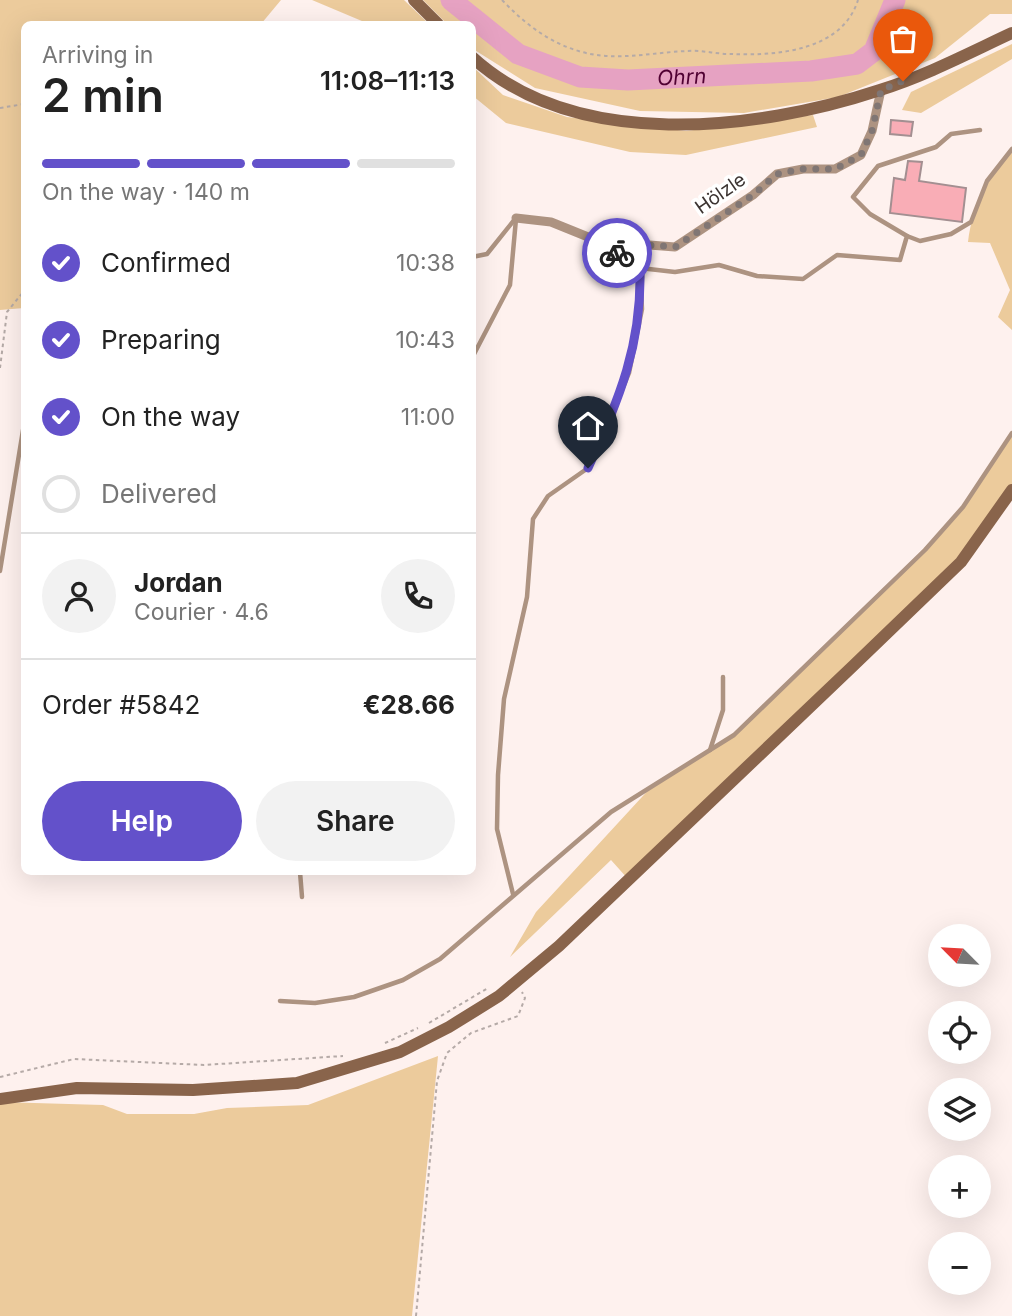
<!DOCTYPE html>
<html lang="en">
<head>
<meta charset="utf-8">
<style>
	body { margin:0; font-family:Inter,sans-serif; background:#f2f2f2; color:#222; height:100vh; display:flex; flex-direction:column; font-size:26px; white-space:nowrap }
	* { box-sizing:border-box; margin:0 }
	p { font-size:23px; color:#767676 }
	.icon { flex:none; width:38px; height:38px; fill:none; stroke:currentColor; stroke-width:2; stroke-linecap:round; stroke-linejoin:round }
	.map { position:relative; flex:1; overflow:hidden }
	.details { position:absolute; left:21px; top:21px; width:455px; height:854px; display:flex; flex-direction:column; background:#fff; border-radius:10px; box-shadow:0 7px 28px #0002 }
	.details>* { flex:none }
	.needle { width:46px; rotate:294deg }
	.fabs { position:absolute; left:928px; top:924px; display:grid; gap:14px }
	.fabs a { display:grid; place-items:center; width:63px; height:63px; border-radius:50%; background:#fff; box-shadow:0 7px 28px #0002; font-size:35px }
	.pin { position:absolute; display:grid; place-items:center; width:60px; height:60px; color:#fff; margin:-72px -30px; border-radius:50% 50% 50% 0; rotate:-45deg; box-shadow:0 0 7px #0007 }
	.pin .icon { rotate:45deg }
	.courier { position:absolute; display:grid; place-items:center; width:70px; height:70px; margin:-35px; border:5px solid #6351ca; border-radius:50%; background:#fff; color:#222; box-shadow:0 2px 9px #0007 }
	.summary em { font-style:normal; font-weight:600 }
	.summary div { display:flex; flex-direction:column-reverse }
	.summary { display:flex; align-items:center; justify-content:space-between; height:119px; padding:0 21px }
	h1 { font-size:46px; font-weight:600; line-height:52px }
	.bar { display:grid; grid-template-columns:repeat(4,1fr); gap:10px 7px; align-content:center; height:84px; padding:0 21px }
	.bar i { height:9px; border-radius:5px; background:#e0e0e0 }
	.bar .on { background:#6351ca }
	.bar p { grid-column:span 4 }
	.line { display:flex; align-items:center; gap:18px; padding:0 21px; border-top:2px solid #e0e0e0 }
	.line div { flex:1 }
	.round { display:grid; place-items:center; flex:none; width:74px; height:74px; border-radius:37px; background:#f2f2f2 }
	ol { padding:0 21px; list-style:none }
	li { display:flex; align-items:center; gap:21px; height:77px }
	li p { margin-inline-start:auto }
	li .icon { padding:7px; border-radius:50%; background:#6351ca; color:#fff; stroke-width:4 }
	li:last-child { color:#767676 }
	li i { width:38px; height:38px; border:4px solid #e0e0e0; border-radius:50% }
	.button { display:flex; gap:14px; margin-top:auto; padding:14px 21px }
	.button a { flex:1; height:80px; border-radius:42px; background:#6351ca; color:#fff; font-size:28px; font-weight:600; line-height:80px; text-align:center }
	.button a+a { background:#f2f2f2; color:#222 }
	.map>svg:first-child { display:block }
</style>
</head>
<body>
<div class="map">
<svg width="1012" height="1316" viewBox="0 0 1012 1316">
	<rect width="100%" height="100%" fill="#fef1ee"/>
	<!-- green -->
	<g fill="#eccb9c">
		<path d="M0,0H281L261,24H24V308L0,310Z"/>
		<path d="M312,0H404L429,24H369Z"/>
		<path d="M423,0H1012V14H990L935,58L838,97L744,113L640,111L535,88L473,49L472,24H447Z"/>
		<path d="M1012,44V59L921,113L902,110L911,92Z"/>
		<path d="M472,66L503,95L567,117L686,131L813,115L817,127L686,155L630,152L506,123L473,96Z"/>
		<path d="M1012,149V330L998,317L1010,290L990,243L968,242C973,203 988,179 1012,149Z"/>
		<path d="M1012,433V490L961,562L628,879L611,860L510,957L536,912L653,785L734,735L871,604L963,507Z"/>
		<path d="M438,1056L412,1316H0V1102L103,1105L127,1114H194L227,1108L308,1105Z"/>
	</g>
	<g fill="none" stroke-linecap="round" stroke-linejoin="round">
		<!-- river -->
		<path stroke="#e6a2c2" stroke-width="21" id="s1" d="M451,0L518,54L580,77L628,80L811,71L857,64L874,51L895,0"/>
	</g>
	<!-- building -->
	<g fill="#f9adb6" stroke="#a38f91" stroke-width="2">
		<path d="M891,120L913,122L911,136L890,134Z"/>
		<path d="M908,161L922,162L919,181L966,188L962,222L890,213L894,178L905,180Z"/>
	</g>
	<g fill="none" stroke-linecap="round" stroke-linejoin="round">
		<!-- path -->
		<g stroke="#b5aaa7" stroke-width="2" stroke-dasharray="3.5 3.5" stroke-linecap="butt">
			<path d="M502,0C526,25 552,45 586,53C619,61 655,52 688,51C702,50 716,54 730,54C777,56 842,51 858,0"/>
			<path d="M0,108L24,104"/>
			<path d="M0,368L7,312L24,291"/>
			<path d="M429,1023L488,988"/>
			<path d="M385,1043L418,1028"/>
			<path d="M0,1077L74,1059L204,1065L343,1056"/>
			<path d="M416,1316L437,1081L447,1053L471,1033L518,1016L525,998L522,992"/>
		</g>
		<!-- lane -->
		<g stroke="#ad9381" stroke-width="4.5">
			<path d="M907,236L920,241L951,234L971,222L987,181L1012,149"/>
			<path d="M472,257L487,254L515,219"/>
			<path d="M640,268L675,272L719,265L757,276L803,279L837,255L900,260L907,236L870,214L853,197L878,166L936,147L951,134L980,130"/>
			<path d="M472,358L510,285L516,219"/>
			<path d="M0,571L24,424"/>
			<path d="M710,750L723,710V677"/>
			<path d="M300,872L302,897"/>
			<path d="M513,894L497,829L498,775L504,699L527,597L533,519L548,496L588,468L614,409L629,373L642,309L640,268L602,243"/>
			<path d="M280,1001L315,1003L354,997L403,980L440,959L611,812L734,735L925,550L963,507L1012,433"/>
		</g>
		<!-- street -->
		<path stroke="#ad9381" stroke-width="9" d="M516,218L551,222L598,241L675,247L753,195L777,174L803,169H835L861,155L872,131L881,90"/>
		<!-- secondary -->
		<g stroke="#89644b" stroke-width="12">
			<path d="M414,0L438,24"/>
			<path d="M472,57C576,152 756,131 880,90C925,76 969,53 1012,33"/>
			<path d="M0,1099L77,1088L193,1090L297,1083L400,1052L449,1027L499,996L559,946L854,665L961,562L1012,490"/>
		</g>
	</g>
	<g fill="none" stroke-linecap="round" stroke-linejoin="round">
		<!-- done -->
		<path stroke="#807674" stroke-width="7" stroke-dasharray="0 12.6" d="M617,253L598,241L675,247L753,195L777,174L803,169H835L861,155L872,131L881,90L903,81"/>
		<!-- route -->
		<path stroke="#6351ca" stroke-width="9" d="M588,468C619,398 642,347 640,268L617,253"/>
	</g>
	<g text-anchor="middle" stroke-width="7" stroke-linejoin="round" paint-order="stroke">
		<!-- street labels -->
		<g font-size="19" fill="#3c3432" stroke="#fff">
			<text transform="translate(720 193) rotate(-35)" y="7">Hölzle</text>
		</g>
		<!-- water labels -->
		<g font-size="21" font-style="italic" fill="#500032" stroke="#fff">
			<text dy="7" stroke="none"><textPath href="#s1" startOffset="254">Ohrn</textPath></text>
		</g>
	</g>
</svg>
<div class="fabs">
<a><svg class="needle" viewBox="-14 -14 28 28"><path d="M0-13l5 13h-10z" fill="#e53935"/><path d="M0 13l5-13h-10z" fill="#767676"/></svg></a>
<a><svg class="icon" aria-label="locate" viewBox="0 0 24 24"><circle cx="12" cy="12" r="6"/><path d="M12 2v4M12 18v4M2 12h4M18 12h4"/></svg></a>
<a><svg class="icon" aria-label="layers" viewBox="0 0 24 24"><path d="M12 4l9 5-9 5-9-5zM3 14l9 5 9-5"/></svg></a>
<a>+</a>
<a>−</a>
</div>
<div class="pin" style="left:903px;top:81px;background:#ea580c"><svg class="icon" aria-label="bag" viewBox="0 0 24 24"><path d="M5 8h14l-1 12H6zM9 8a3 3 0 0 1 6 0"/></svg></div>
<div class="pin" style="left:588px;top:468px;background:#1f2937"><svg class="icon" aria-label="home" viewBox="0 0 24 24"><path d="M3 11l9-7 9 7M6 9v11h12V9"/></svg></div>
<div class="courier" style="left:617px;top:253px"><svg class="icon" aria-label="bike" viewBox="0 0 24 24"><circle cx="6" cy="16" r="4"/><circle cx="18" cy="16" r="4"/><path d="M6 16l4-8h5l3 8M10 8l3 8H6M13 5h3"/></svg></div>
<section class="details">
<div class="summary"><div><h1>2 min</h1><p>Arriving in</p></div><em>11:08–11:13</em></div>
<div class="bar"><i class="on"></i><i class="on"></i><i class="on"></i><i></i><p>On the way · 140 m</p></div>
<ol>
<li><svg class="icon" aria-label="check" viewBox="0 0 24 24"><path d="M5 12l5 5 9-10"/></svg>Confirmed<p>10:38</p></li>
<li><svg class="icon" aria-label="check" viewBox="0 0 24 24"><path d="M5 12l5 5 9-10"/></svg>Preparing<p>10:43</p></li>
<li><svg class="icon" aria-label="check" viewBox="0 0 24 24"><path d="M5 12l5 5 9-10"/></svg>On the way<p>11:00</p></li>
<li><i></i>Delivered</li>
</ol>
<div class="line" style="height:126px"><a class="round"><svg class="icon" aria-label="person" viewBox="0 0 24 24"><circle cx="12" cy="8" r="4"/><path d="M4 21q1-7 8-7t8 7"/></svg></a><div><b>Jordan</b><p>Courier · 4.6</p></div><a class="round"><svg class="icon" aria-label="phone" viewBox="0 0 24 24"><path d="M5 4h4l2 5-3 2q2 4 5 5l2-3 5 2v4C11 20 4 13 5 4z"/></svg></a></div>
<div class="line" style="height:91px"><div>Order #5842</div><b>€28.66</b></div>
<div class="button"><a>Help</a><a>Share</a></div>
</section>
</div>
</body>
</html>
